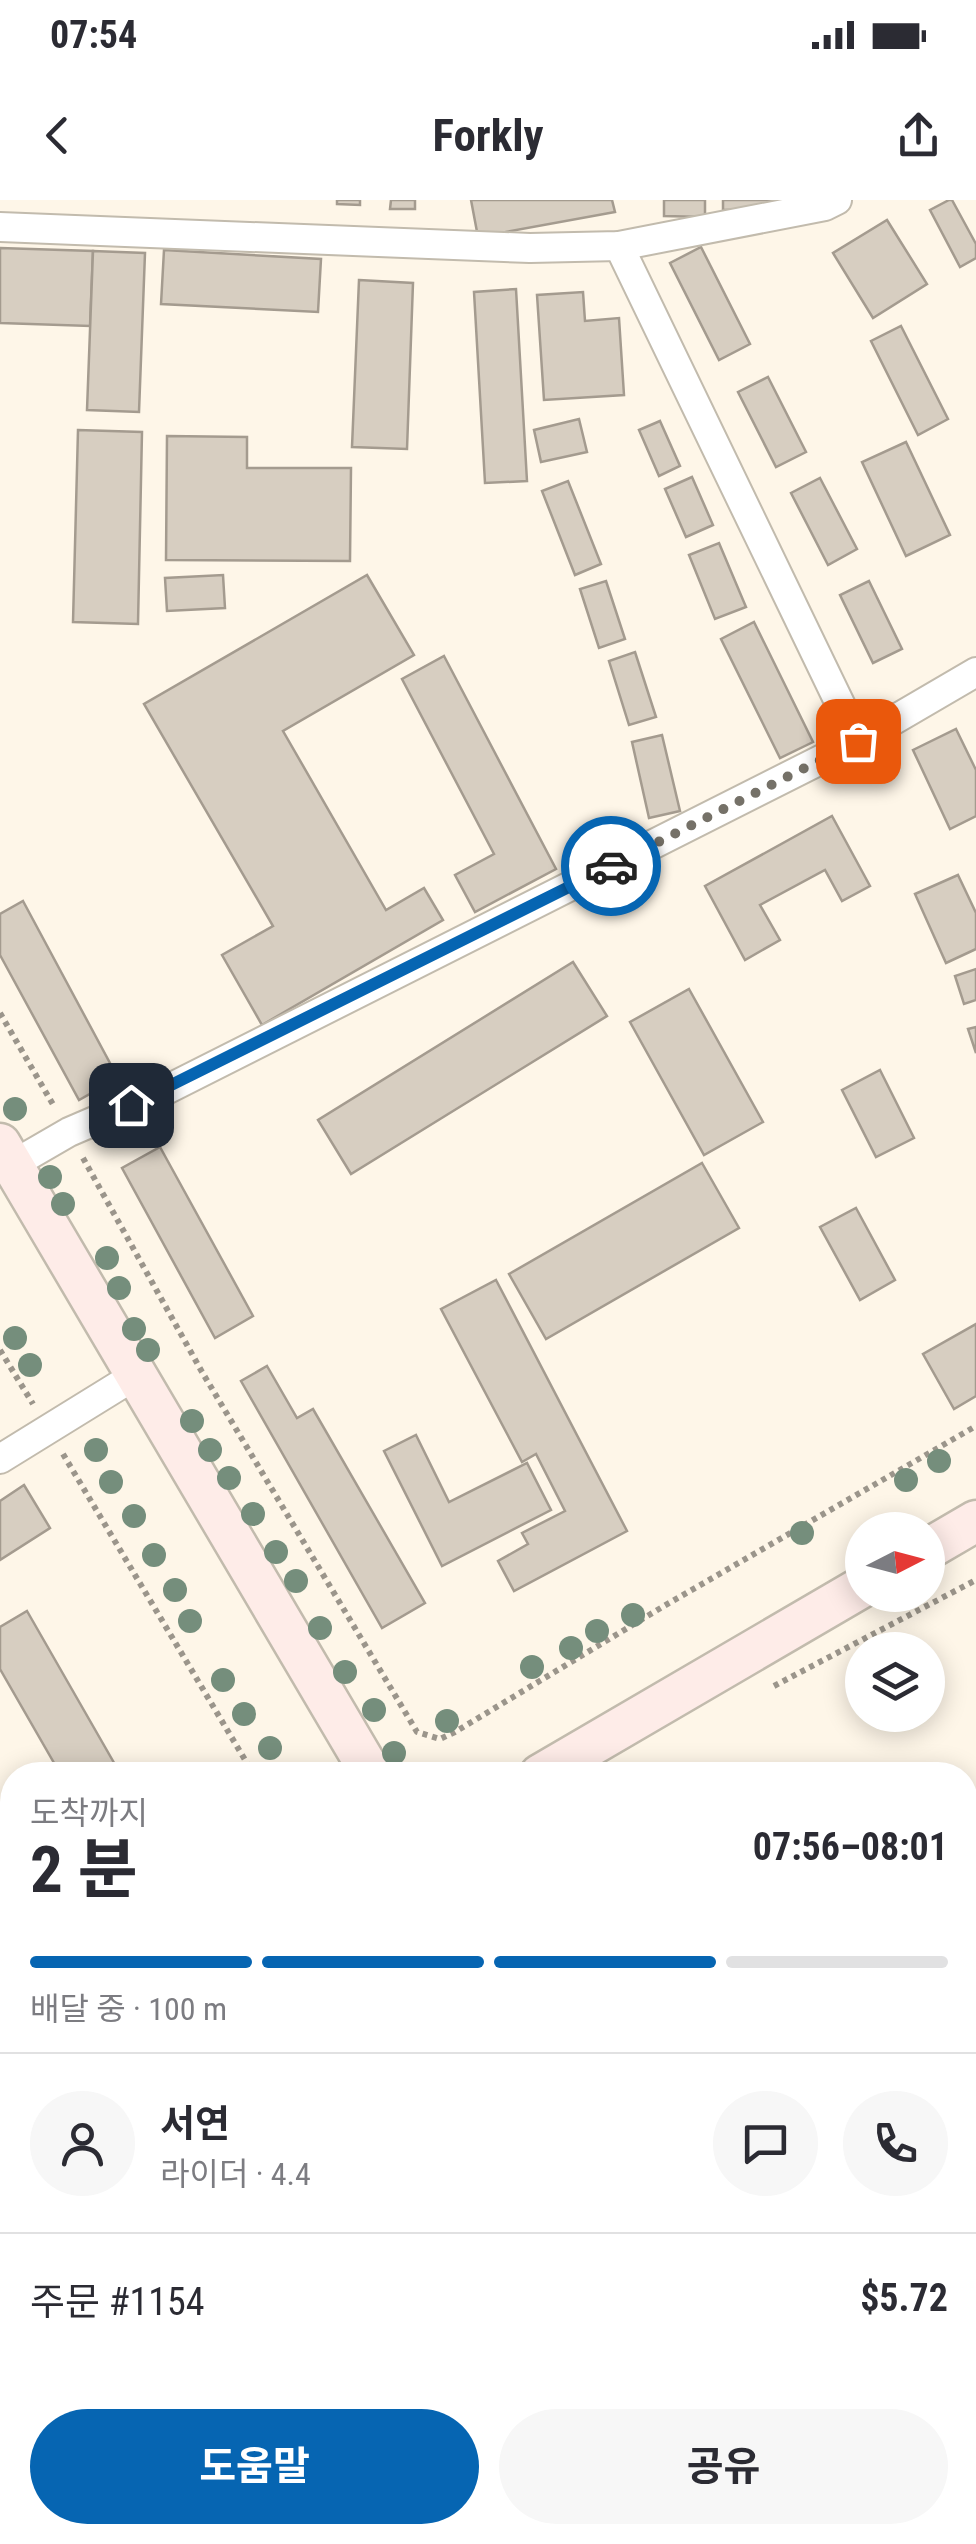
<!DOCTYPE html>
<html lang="ko">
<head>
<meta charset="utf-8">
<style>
	body { margin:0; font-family:"Roboto Condensed","Noto Sans KR",sans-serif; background:#f7f7f7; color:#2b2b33; height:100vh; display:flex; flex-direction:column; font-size:38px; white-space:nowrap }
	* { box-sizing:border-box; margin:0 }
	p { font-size:32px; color:#7c7c81 }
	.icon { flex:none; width:55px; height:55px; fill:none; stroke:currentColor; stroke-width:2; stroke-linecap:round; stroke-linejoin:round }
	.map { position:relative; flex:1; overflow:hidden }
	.panel { position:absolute; left:0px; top:1562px; width:978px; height:782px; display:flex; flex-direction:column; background:#fff; border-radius:40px 40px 0 0; box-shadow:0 5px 25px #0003 }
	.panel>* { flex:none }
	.needle { width:65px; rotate:84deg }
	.controls { position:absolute; left:845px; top:1312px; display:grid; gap:20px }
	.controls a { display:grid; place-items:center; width:100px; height:100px; border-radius:50%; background:#fff; box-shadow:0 5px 25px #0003; font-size:50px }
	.pin { position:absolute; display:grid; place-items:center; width:85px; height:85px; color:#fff; margin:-42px; border-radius:20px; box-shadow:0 5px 15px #0006 }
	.courier { position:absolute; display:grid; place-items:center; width:100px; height:100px; margin:-50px; border:8px solid #0665b2; border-radius:50%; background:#fff; color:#222; box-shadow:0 2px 12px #0007 }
	.head em { font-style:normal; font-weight:700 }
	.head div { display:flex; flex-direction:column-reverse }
	.head { display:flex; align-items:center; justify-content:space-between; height:170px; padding:0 30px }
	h1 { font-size:65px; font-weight:700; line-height:75px }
	.bar { display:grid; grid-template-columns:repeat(4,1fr); gap:15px 10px; align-content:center; height:120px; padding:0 30px }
	.bar i { height:12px; border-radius:8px; background:#e1e1e2 }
	.bar .active { background:#0665b2 }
	.bar p { grid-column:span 4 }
	.line { display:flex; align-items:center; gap:25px; padding:0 30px; border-top:2px solid #e1e1e2 }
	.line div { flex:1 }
	.round { display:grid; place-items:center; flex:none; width:105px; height:105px; border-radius:52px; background:#f7f7f7 }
	.button { display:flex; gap:20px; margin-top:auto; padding:20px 30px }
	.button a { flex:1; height:115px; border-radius:60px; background:#0665b2; color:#fff; font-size:40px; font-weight:700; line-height:115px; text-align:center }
	.button a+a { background:#f7f7f7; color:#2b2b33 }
	.status { display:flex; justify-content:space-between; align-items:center; height:70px; padding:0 50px; background:#fff; direction:ltr }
	.status svg { height:28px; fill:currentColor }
	header { display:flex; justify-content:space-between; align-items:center; height:130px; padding:0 30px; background:#fff; font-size:45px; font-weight:700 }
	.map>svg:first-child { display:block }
</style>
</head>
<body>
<div class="status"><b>07:54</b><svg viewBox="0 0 49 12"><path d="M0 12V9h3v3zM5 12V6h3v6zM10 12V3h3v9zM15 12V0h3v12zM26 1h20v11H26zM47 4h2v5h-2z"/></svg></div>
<header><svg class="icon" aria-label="back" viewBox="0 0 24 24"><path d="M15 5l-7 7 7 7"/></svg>Forkly<svg class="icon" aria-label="share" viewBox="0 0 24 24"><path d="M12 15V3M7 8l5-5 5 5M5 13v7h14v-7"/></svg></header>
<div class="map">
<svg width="976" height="2344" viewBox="0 0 976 2344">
	<rect width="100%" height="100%" fill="#fef6e8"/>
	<!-- building -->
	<g fill="#d7cec1" stroke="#a49b8f" stroke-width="2.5">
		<path d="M337,0H360V5L337,4Z"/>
		<path d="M391,0H415V9H390Z"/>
		<path d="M471,0H612L615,12L478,37Z"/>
		<path d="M664,0H705V17L664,16Z"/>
		<path d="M723,0H779V9L723,10Z"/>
		<path d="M949,0H952L976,44V58L960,67L930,10Z"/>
		<path d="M887,20L927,84L873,118L833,53Z"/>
		<path d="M701,47L750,144L719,160L670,63Z"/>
		<path d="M0,48L93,51L90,126L0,123Z"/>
		<path d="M164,50L321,59L318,112L161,104Z"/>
		<path d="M93,51L145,53L139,212L87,210Z"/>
		<path d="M359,80L413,83L407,249L352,247Z"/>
		<path d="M516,89L527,281L485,283L474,92Z"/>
		<path d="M583,92L585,121L619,118L624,195L544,200L537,95Z"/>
		<path d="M901,126L948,219L918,235L871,141Z"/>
		<path d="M768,177L806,252L776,267L738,192Z"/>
		<path d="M579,219L587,252L541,262L534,230Z"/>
		<path d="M660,221L680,266L659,276L639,230Z"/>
		<path d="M78,230L142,232L138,424L73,422Z"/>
		<path d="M167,236L247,237V268H351L350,361L166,360Z"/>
		<path d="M906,242L950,335L906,356L862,262Z"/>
		<path d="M692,277L713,325L686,337L665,289Z"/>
		<path d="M820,278L857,349L828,365L791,293Z"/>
		<path d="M568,281L601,364L575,375L542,291Z"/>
		<path d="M719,343L746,407L715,419L689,355Z"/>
		<path d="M223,375L225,408L167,411L165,378Z"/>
		<path d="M367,375L414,455L283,531L386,710L424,688L443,720L262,825L222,755L273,726L144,504Z"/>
		<path d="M606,381L625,439L599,448L580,389Z"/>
		<path d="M869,381L902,449L873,463L840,395Z"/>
		<path d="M754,422L813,542L780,558L721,439Z"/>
		<path d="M635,452L656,517L629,525L609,461Z"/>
		<path d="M444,456L556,669L475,712L455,675L494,654L402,479Z"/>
		<path d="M956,529L976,570V616L950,629L913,550Z"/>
		<path d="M662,535L680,611L649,618L632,542Z"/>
		<path d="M832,616L870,686L842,701L825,670L760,705L780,740L745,760L705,686Z"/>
		<path d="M958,675L976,713V749L946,763L915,694Z"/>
		<path d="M23,701L118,878L79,900L0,755V714Z"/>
		<path d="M573,762L607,816L351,974L318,920Z"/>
		<path d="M976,769V800L964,804L955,776Z"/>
		<path d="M689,789L763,922L704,955L630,822Z"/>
		<path d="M976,827V853L968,829Z"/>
		<path d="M880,870L914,938L876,957L842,890Z"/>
		<path d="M160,947L253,1116L215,1138L122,968Z"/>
		<path d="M702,963L739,1028L546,1139L509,1074Z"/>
		<path d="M856,1008L895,1080L860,1100L820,1027Z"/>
		<path d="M496,1080L627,1331L514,1391L498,1361L528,1344L522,1333L565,1311L536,1254L522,1262L441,1109Z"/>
		<path d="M976,1124V1196L954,1209L923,1154Z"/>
		<path d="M267,1166L297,1218L313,1209L425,1403L382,1428L241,1181Z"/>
		<path d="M416,1235L449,1302L527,1263L551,1310L442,1366L384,1251Z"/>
		<path d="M24,1285L50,1328L0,1360V1301Z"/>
		<path d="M27,1411L121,1575H61L0,1469V1427Z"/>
		<path d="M12,1596V1618L2,1604Z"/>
		<path d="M8,1626L12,1631V1672L0,1655V1632Z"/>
		<path d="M0,1685L12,1707V1716L0,1724Z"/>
		<path d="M12,1727V1795L0,1774V1734Z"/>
		<path d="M965,1837L976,1857V1898L965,1904Z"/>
		<path d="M0,1896L12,1919V1955L0,1962Z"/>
		<path d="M12,1970V2001L0,2007V1976Z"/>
		<path d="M9,2060L12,2067V2122L0,2128V2064Z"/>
		<path d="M12,2136V2162L7,2165L0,2154V2144Z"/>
		<path d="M10,2206L12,2237L0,2245V2212Z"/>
		<path d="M12,2323V2332H27L32,2343L0,2344V2329Z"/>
		<path d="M43,2332H89L95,2344H49Z"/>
		<path d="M332,2332H378L384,2344H338Z"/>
		<path d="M419,2332H465L468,2337L457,2344H400Z"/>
		<path d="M560,2332H631L638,2344H567Z"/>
	</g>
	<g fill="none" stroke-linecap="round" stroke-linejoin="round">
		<defs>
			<g id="street">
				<path d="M0,27L530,48L619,46L825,6L837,0"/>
				<path d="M619,46L858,541L976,472"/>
				<path d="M12,965L69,932L162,892L858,541"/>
				<path d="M0,1259L136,1175"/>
				<path d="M0,1672L12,1688"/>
				<path d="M0,2303L12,2294"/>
			</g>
			<g id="secondary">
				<path d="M0,944L372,1575"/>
				<path d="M928,1349L976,1321"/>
				<path d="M540,1575L862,1387"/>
				<path d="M804,2332L811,2344"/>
			</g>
		</defs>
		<!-- street casing -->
		<use href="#street" stroke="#c2bbad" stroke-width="32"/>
		<!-- secondary casing -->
		<use href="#secondary" stroke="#c2bbad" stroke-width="45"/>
		<!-- path -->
		<g stroke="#9b958b" stroke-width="6" stroke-dasharray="5 5" stroke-linecap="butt">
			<path d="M0,813L55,908"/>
			<path d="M83,958L202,1172L417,1532L440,1539L455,1532L664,1406L976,1226"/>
			<path d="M0,1150L33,1204"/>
			<path d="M63,1254L254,1575"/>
			<path d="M774,1486L976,1380"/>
			<path d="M692,2332L699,2344"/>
			<path d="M877,2332L884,2344"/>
		</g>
		<!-- street -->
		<use href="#street" stroke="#fff" stroke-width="28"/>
		<!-- secondary -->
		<use href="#secondary" stroke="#feece8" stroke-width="40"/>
	</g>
	<!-- trees -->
	<g fill="#758e7c">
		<circle cx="15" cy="909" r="12"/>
		<circle cx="50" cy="977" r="12"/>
		<circle cx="63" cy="1004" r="12"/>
		<circle cx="107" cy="1058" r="12"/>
		<circle cx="119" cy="1088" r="12"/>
		<circle cx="134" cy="1129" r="12"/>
		<circle cx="15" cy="1138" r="12"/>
		<circle cx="148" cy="1150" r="12"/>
		<circle cx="30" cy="1165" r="12"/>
		<circle cx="192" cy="1221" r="12"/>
		<circle cx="96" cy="1250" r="12"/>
		<circle cx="210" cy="1250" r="12"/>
		<circle cx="939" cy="1261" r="12"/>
		<circle cx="229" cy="1278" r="12"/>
		<circle cx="906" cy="1280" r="12"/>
		<circle cx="111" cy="1282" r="12"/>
		<circle cx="253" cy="1314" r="12"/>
		<circle cx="134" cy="1316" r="12"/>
		<circle cx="802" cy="1333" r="12"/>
		<circle cx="276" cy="1352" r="12"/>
		<circle cx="154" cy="1355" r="12"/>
		<circle cx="296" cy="1381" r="12"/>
		<circle cx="175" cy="1390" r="12"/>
		<circle cx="633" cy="1415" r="12"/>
		<circle cx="190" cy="1421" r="12"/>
		<circle cx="320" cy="1428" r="12"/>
		<circle cx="597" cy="1431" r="12"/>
		<circle cx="571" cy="1448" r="12"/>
		<circle cx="532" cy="1467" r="12"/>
		<circle cx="345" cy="1472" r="12"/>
		<circle cx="223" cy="1480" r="12"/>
		<circle cx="374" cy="1510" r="12"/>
		<circle cx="244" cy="1514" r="12"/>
		<circle cx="447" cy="1521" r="12"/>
		<circle cx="270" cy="1548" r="12"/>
		<circle cx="394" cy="1553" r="12"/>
	</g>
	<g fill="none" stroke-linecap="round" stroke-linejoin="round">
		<!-- done -->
		<path stroke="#757168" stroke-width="10" stroke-dasharray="0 18" d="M611,666L858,541"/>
		<!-- route -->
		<path stroke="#0665b2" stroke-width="12" d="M131,905L611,666"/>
	</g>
</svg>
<div class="controls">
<a><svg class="needle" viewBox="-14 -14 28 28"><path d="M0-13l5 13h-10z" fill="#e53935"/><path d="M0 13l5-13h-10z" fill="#7c7c81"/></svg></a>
<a><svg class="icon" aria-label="layers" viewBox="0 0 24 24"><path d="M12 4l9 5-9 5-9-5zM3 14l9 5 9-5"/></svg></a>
</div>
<div class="pin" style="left:858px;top:541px;background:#ea580c"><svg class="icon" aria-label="bag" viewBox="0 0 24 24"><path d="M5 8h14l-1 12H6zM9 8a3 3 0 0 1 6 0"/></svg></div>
<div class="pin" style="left:131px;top:905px;background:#1f2937"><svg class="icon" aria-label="home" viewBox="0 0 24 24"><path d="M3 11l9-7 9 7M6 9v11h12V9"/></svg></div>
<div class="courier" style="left:611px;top:666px"><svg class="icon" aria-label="car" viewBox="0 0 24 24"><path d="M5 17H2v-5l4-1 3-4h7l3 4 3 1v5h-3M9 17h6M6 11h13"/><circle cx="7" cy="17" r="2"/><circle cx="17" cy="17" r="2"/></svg></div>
<section class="panel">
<div class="head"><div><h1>2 분</h1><p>도착까지</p></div><em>07:56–08:01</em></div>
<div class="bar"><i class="active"></i><i class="active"></i><i class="active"></i><i></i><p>배달 중 · 100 m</p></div>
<div class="line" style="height:180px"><a class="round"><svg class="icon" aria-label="person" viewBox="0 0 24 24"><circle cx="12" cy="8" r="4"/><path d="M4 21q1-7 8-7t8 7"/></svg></a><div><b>서연</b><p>라이더 · 4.4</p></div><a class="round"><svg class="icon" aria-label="chat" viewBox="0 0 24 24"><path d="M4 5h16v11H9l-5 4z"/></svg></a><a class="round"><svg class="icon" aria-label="phone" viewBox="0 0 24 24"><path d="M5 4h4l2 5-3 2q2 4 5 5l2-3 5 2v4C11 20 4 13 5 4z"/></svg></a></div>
<div class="line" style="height:130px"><div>주문 #1154</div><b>$5.72</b></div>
<div class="button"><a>도움말</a><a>공유</a></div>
</section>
</div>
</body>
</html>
